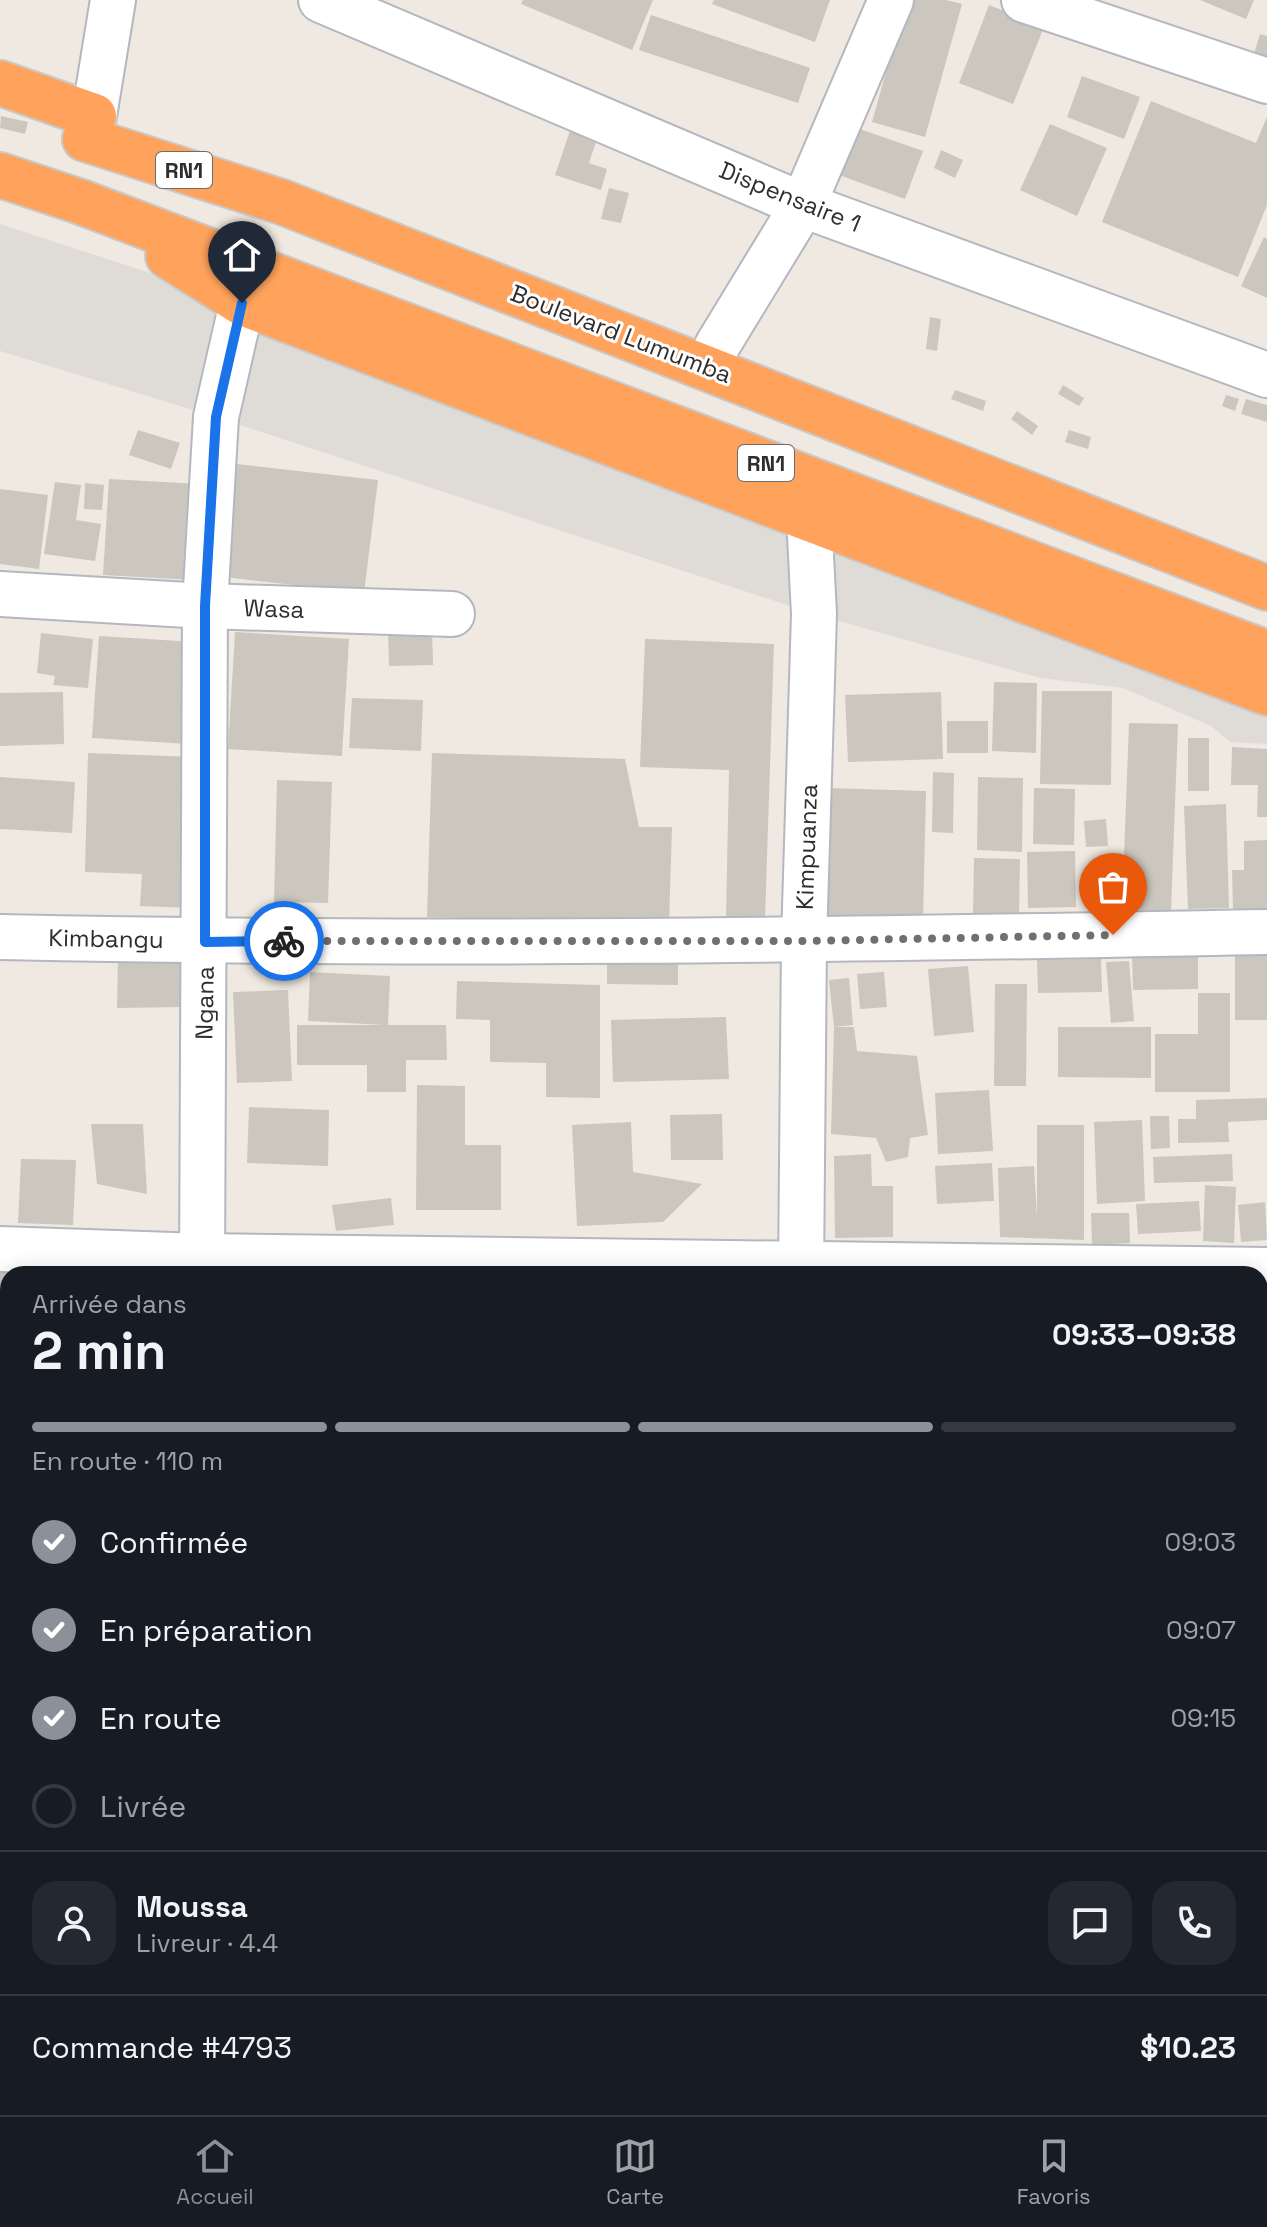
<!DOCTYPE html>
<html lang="fr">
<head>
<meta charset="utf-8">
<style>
	body { margin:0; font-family:"Space Grotesk",sans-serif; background:#242831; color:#f1f3f6; height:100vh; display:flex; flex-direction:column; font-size:30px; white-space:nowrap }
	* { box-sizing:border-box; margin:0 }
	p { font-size:26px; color:#9ea1a6 }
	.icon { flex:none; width:44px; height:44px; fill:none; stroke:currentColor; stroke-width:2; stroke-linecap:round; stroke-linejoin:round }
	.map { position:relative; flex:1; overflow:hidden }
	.sheet { position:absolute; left:0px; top:1266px; width:1268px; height:850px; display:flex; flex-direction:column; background:#171b24; border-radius:24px 24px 0 0; box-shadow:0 4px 20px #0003 }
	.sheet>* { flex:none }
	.pin { position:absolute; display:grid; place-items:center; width:68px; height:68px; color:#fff; margin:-82px -34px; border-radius:50% 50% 50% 0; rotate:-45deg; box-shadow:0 0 8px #0007 }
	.pin .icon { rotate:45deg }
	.courier { position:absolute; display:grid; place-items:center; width:80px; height:80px; margin:-40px; border:6px solid #1a73e8; border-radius:50%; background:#fff; color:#222; box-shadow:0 2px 10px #0007 }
	.head em { font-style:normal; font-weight:800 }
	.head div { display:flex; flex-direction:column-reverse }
	.head { display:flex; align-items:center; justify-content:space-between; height:136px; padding:0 32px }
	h1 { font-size:52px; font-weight:800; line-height:60px }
	.bar { display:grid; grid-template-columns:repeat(4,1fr); gap:12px 8px; align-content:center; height:96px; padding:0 32px }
	.bar i { height:10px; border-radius:6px; background:#363941 }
	.bar .selected { background:#8c9099 }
	.bar p { grid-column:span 4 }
	.line { display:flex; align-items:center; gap:20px; padding:0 32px; border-top:2px solid #363941 }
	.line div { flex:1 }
	.round { display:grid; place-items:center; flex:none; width:84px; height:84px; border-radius:24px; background:#242831 }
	ol { padding:0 32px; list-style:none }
	li { display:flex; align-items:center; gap:24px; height:88px }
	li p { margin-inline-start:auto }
	li .icon { padding:8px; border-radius:50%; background:#8c9099; color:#fff; stroke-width:4 }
	li:last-child { color:#9ea1a6 }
	li i { width:44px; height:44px; border:4px solid #363941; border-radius:50% }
	.dock { display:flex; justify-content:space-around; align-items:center; height:112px; border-top:2px solid #363941; background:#171b24; font-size:22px; color:#9ea1a6 }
	.dock a { display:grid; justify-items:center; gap:4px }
	.dock .selected { color:#8c9099 }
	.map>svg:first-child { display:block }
</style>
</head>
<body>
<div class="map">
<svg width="1267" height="2115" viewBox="0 0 1267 2115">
	<rect width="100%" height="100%" fill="#efe9e1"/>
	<!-- plaza -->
	<path fill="#dfdcd8" d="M0,224L242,303L1267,693V744L1230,742L1211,726L1123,688L1040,678L814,614L216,417L0,351Z"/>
	<!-- building -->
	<g fill="#cbc7bf">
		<path d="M523,0H653L632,50L521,4Z"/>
		<path d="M714,0H830L815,42L712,4Z"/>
		<path d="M906,0H946L962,4L925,137L872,122Z"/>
		<path d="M1200,0H1254L1246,19Z"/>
		<path d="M989,5L1044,27L1013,104L959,83Z"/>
		<path d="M651,15L810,68L798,103L639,50Z"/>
		<path d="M1260,34L1267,36V61L1253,57Z"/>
		<path d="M1082,76L1140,97L1124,139L1067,117Z"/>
		<path d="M1151,101L1256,143L1267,117V205L1238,277L1102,222Z"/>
		<path d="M1,116L28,122L25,134L0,128Z"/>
		<path d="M1050,124L1107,148L1077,216L1020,190Z"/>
		<path d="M857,128L923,151L905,199L839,175Z"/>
		<path d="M570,131L597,139L589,163L607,169L601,190L555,175Z"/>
		<path d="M941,150L963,160L955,178L934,168Z"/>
		<path d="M609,188L629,193L621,223L601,219Z"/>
		<path d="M1264,237L1267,239V298L1241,286Z"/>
		<path d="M930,317L941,319L937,351L926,349Z"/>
		<path d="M1063,385L1084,398L1079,406L1058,394Z"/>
		<path d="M955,390L986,401L983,411L951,399Z"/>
		<path d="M1226,395L1239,399L1235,411L1222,406Z"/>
		<path d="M1246,399L1267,405V422L1241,414Z"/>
		<path d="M1017,411L1038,426L1032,435L1011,419Z"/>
		<path d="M138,430L180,443L171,469L129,455Z"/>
		<path d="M1069,430L1091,437L1088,449L1065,442Z"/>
		<path d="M237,464L378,480L364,593L224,577Z"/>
		<path d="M109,479L199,484L193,580L103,575Z"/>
		<path d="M55,482L81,485L76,520L101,524L95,561L44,554Z"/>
		<path d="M85,483L104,485L102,510L84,509Z"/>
		<path d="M0,489L48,495L39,569L0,564Z"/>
		<path d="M432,628L433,665L389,666L388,629Z"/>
		<path d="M235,632L349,639L342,756L228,749Z"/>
		<path d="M41,633L93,639L88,688L53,685L55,676L37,673Z"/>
		<path d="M99,636L195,642L188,744L92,738Z"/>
		<path d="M645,639L774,644L765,919L726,918L729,770L640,767Z"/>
		<path d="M994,682L1037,683L1036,753L992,751Z"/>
		<path d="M1042,691H1112L1111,785L1040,784Z"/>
		<path d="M63,692L64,744L0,746V693Z"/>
		<path d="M941,692L943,759L848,762L845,695Z"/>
		<path d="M352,698L423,700L421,751L349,748Z"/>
		<rect x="947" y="721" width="41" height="32"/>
		<path d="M1129,723L1178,724L1171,911L1122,909Z"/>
		<rect x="1188" y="738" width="21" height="53"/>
		<path d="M1232,747L1267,749V817H1257L1258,785H1231Z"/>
		<path d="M88,753L195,757L190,908L140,906L142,874L85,872Z"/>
		<path d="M432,753L625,759L639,827H672L669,924L427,917Z"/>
		<path d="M933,772L954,773L953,833L932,832Z"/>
		<path d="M0,777L75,782L72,833L0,829Z"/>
		<path d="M978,777L1023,778L1022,852L977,850Z"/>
		<path d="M277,780L332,782L328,903L274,902Z"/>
		<path d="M828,788L926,791L923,921L825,919Z"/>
		<path d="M1034,788L1075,789L1074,845L1033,844Z"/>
		<path d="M1226,804L1229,908L1188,909L1184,806Z"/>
		<path d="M1106,819L1108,846L1086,847L1084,821Z"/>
		<path d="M1267,840V909H1233L1232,870H1244V841Z"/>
		<path d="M1075,851L1076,907L1028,908L1027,852Z"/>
		<path d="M974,858L1020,859L1019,915L973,913Z"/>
		<rect x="1235" y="951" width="32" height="69"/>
		<path d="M118,954H184L183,1007L117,1008Z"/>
		<path d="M1132,954H1198V989L1133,990Z"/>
		<path d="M607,957L678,958V985L607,984Z"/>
		<path d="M1101,959L1102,992L1038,993L1037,960Z"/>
		<path d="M1129,961L1134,1021L1111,1023L1106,962Z"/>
		<path d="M968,966L974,1032L934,1036L928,969Z"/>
		<path d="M310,972L390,976L388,1025H446L447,1060H406V1092H367V1065H297V1025H385L308,1021Z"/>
		<path d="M884,972L887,1007L860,1009L857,974Z"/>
		<path d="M849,978L853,1025L834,1027H854L857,1051L917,1056L928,1135L910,1138L908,1157L886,1162L876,1138L831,1134L834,1027L829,980Z"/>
		<path d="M457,981L600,985V1098L546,1097V1063L490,1062V1020L456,1019Z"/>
		<path d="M995,984H1027L1026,1086H994Z"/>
		<path d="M288,990L292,1081L237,1083L233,992Z"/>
		<path d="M1198,993H1230V1092H1155V1034H1198Z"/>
		<path d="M726,1017L729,1079L613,1082L611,1020Z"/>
		<path d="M1058,1027H1151V1078L1058,1077Z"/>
		<path d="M417,1085L465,1086V1145H501V1210H416Z"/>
		<path d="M989,1090L993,1151L938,1154L935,1093Z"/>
		<path d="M1267,1098V1120L1228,1122L1229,1142L1178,1143V1119H1196V1100Z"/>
		<path d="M249,1107L329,1110L328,1166L247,1163Z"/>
		<path d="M722,1114L723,1160H671L670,1115Z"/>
		<path d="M1150,1116H1169L1170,1148L1151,1149Z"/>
		<path d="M1142,1120L1145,1201L1097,1204L1094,1122Z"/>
		<path d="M631,1122L633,1172L702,1184L663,1222L577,1226L572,1125Z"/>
		<path d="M91,1124H143L147,1194L97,1184Z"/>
		<path d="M1037,1125H1084V1240L1000,1237L998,1168L1034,1166L1037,1217Z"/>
		<path d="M871,1154L872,1186H893V1237L835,1238L834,1156Z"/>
		<path d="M1232,1154L1233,1181L1154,1183L1153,1157Z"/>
		<path d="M21,1159L76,1160L73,1225L18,1223Z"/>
		<path d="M992,1163L994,1201L937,1204L935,1166Z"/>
		<path d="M1205,1185L1236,1187L1234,1243L1203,1241Z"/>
		<path d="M391,1198L394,1225L336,1231L332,1205Z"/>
		<path d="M1199,1201L1201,1231L1138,1234L1136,1204Z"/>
		<path d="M1265,1202L1267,1240L1241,1242L1238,1205Z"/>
		<path d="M1091,1213H1129L1130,1243L1092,1245Z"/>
		<path d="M0,1266H29V1274H8V1332H0Z"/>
		<rect x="1260" y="1287" width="7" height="41"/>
		<rect x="1260" y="1349" width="7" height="69"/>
		<path d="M1260,1431L1267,1432V1494H1260Z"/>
		<path d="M0,1464L8,1465V1491H0Z"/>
		<rect x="1260" y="1508" width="7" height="43"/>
		<path d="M1260,1581L1267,1582V1723H1260Z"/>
		<rect x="0" y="1616" width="8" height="59"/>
		<rect x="0" y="1753" width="8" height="39"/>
		<rect x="1260" y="1756" width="7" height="118"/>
		<path d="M8,2078V2108H61L62,2115H0V2079Z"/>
		<rect x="82" y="2108" width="35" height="7"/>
		<path d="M133,2108H187V2112L133,2113Z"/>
		<rect x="236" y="2108" width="38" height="7"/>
		<rect x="284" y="2108" width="38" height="7"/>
		<path d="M464,2108H535V2115H465Z"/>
		<rect x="569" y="2108" width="64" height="7"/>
		<rect x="654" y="2108" width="25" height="7"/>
		<rect x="688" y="2108" width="46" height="7"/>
		<rect x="854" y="2108" width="81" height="7"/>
		<rect x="975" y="2108" width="69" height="7"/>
		<rect x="1052" y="2108" width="93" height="7"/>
		<rect x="1152" y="2108" width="29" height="7"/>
		<rect x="1207" y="2108" width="35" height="7"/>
	</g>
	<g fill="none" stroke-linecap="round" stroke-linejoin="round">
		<defs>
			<g id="street">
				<path d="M321,0L803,205L1267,375"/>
				<path d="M1024,0L1267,81"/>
				<path d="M94,116L113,0"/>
				<path d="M717,346L803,205L891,0"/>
				<path d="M0,594L205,606L452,614"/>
				<path d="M0,937C422,946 845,940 1267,932"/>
				<path d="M0,1249L202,1256L1267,1270"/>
				<path d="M202,1274L205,606L216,417L242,303"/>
				<path d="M801,1274L804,941L814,614L809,517"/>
				<path d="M0,1573H8"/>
				<path d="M1260,1578L1267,1577"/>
				<path d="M1260,1892H1267"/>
				<path d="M0,1893H8"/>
				<path d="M211,2108V2115"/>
				<path d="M803,2108V2115"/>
			</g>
			<g id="highway">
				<path d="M0,83L94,116L85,139"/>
				<path d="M85,139L282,202L1267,588"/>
				<path d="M0,175L81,202L1267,653"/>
				<path d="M168,256L242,303L1267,693"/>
			</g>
		</defs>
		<!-- street casing -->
		<use href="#street" stroke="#b4b7c1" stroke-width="48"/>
		<!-- highway casing -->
		<use href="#highway" stroke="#c9c9c9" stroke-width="48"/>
		<!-- street -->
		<use href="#street" stroke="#fff" stroke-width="44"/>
		<!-- highway -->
		<use href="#highway" stroke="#ffa35c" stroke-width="44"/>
	</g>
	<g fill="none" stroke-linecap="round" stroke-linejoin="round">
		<!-- done -->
		<path stroke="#726f6d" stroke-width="8" stroke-dasharray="0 14.4" d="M284,941H804L1113,935"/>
		<!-- route -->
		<path stroke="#1a73e8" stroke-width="10" d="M242,303L216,417L205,606V942L284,941"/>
	</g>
	<g text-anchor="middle" stroke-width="6" stroke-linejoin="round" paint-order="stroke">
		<!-- shield labels -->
		<g fill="#fff" stroke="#6d6d6d" stroke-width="2">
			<rect x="156" y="152" width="56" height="36" rx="6"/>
			<rect x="738" y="445" width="56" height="36" rx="6"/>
		</g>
		<g font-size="22" font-weight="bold" fill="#2e2e2e">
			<text x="184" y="178">RN1</text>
			<text x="766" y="471">RN1</text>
		</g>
		<!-- street labels -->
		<g font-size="24" fill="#2e2e2e" stroke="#fff">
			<text transform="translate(790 197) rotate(22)" y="8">Dispensaire 1</text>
			<text transform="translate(621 334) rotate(21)" y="8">Boulevard Lumumba</text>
			<text transform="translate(274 609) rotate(2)" y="8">Wasa</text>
			<text transform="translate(807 847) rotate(-88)" y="8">Kimpuanza</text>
			<text transform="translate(106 939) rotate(1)" y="8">Kimbangu</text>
			<text transform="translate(205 1003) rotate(-89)" y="8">Ngana</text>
		</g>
	</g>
</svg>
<div class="pin" style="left:1113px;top:935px;background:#ea580c"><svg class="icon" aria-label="bag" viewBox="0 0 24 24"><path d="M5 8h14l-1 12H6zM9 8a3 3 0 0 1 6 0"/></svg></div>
<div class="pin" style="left:242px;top:303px;background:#1f2937"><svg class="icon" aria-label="home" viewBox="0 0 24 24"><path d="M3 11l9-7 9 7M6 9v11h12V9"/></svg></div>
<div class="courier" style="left:284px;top:941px"><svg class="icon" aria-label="bike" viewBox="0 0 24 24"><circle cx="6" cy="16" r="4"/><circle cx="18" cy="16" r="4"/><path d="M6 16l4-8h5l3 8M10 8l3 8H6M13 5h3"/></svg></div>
<section class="sheet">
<div class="head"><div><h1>2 min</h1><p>Arrivée dans</p></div><em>09:33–09:38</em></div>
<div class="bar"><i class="selected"></i><i class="selected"></i><i class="selected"></i><i></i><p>En route · 110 m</p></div>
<ol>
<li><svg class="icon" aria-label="check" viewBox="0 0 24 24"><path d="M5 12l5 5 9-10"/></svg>Confirmée<p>09:03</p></li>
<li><svg class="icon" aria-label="check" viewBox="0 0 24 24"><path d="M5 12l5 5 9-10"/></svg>En préparation<p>09:07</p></li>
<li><svg class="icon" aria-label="check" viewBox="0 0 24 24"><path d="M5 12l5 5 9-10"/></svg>En route<p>09:15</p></li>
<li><i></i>Livrée</li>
</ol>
<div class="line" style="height:144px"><a class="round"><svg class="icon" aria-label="person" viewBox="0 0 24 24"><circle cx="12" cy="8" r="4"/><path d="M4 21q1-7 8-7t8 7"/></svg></a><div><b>Moussa</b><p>Livreur · 4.4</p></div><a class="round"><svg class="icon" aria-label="chat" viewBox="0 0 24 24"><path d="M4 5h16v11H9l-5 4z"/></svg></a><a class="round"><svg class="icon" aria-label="phone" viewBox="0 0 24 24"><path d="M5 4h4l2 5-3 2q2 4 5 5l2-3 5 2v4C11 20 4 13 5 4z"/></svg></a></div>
<div class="line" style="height:104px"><div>Commande #4793</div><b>$10.23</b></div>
</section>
</div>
<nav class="dock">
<a class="selected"><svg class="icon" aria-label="home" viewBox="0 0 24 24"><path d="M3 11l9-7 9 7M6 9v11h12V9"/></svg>Accueil</a>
<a><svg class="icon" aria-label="map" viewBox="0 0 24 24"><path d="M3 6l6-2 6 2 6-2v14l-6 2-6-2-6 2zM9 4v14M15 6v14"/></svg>Carte</a>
<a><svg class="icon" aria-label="saved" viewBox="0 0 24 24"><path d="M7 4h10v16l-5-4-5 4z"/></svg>Favoris</a>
</nav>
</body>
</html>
